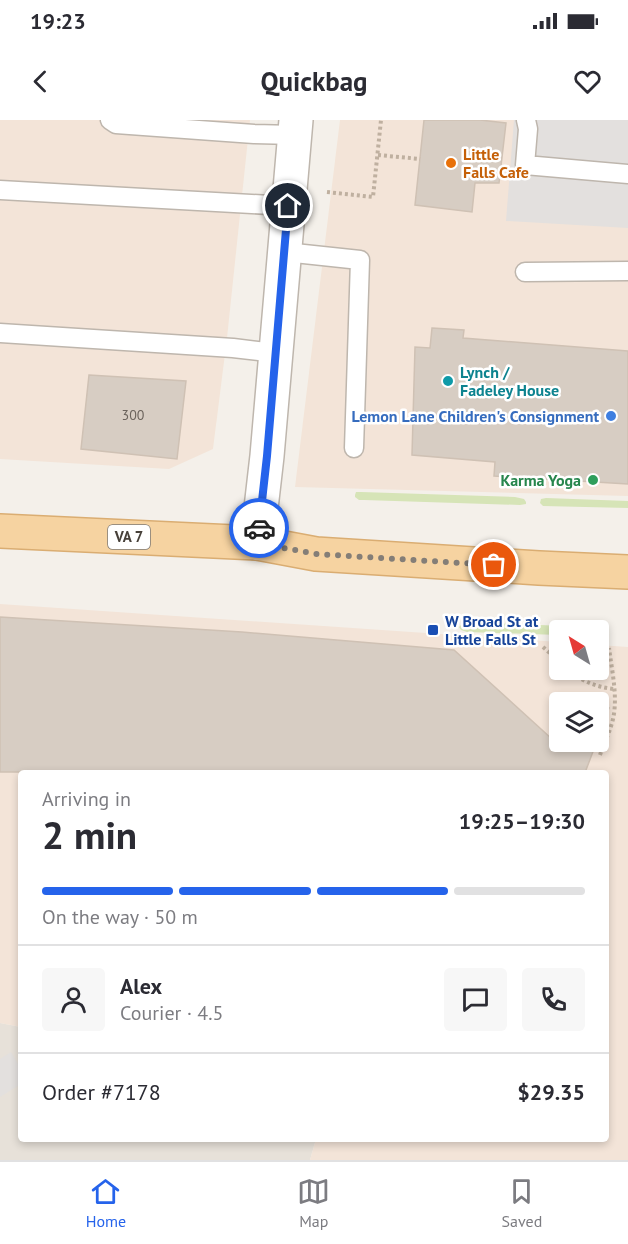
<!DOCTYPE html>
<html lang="en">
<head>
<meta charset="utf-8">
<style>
	body { margin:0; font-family:"PT Sans",sans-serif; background:#f7f7f7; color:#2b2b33; height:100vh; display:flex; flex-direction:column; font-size:22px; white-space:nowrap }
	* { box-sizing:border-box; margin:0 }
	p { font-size:20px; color:#7c7c81 }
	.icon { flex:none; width:33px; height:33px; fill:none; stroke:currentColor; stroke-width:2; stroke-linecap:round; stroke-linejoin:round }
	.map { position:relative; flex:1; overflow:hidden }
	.details { position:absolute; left:18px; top:650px; width:591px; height:372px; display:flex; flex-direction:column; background:#fff; border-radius:6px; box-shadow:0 3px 9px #0003 }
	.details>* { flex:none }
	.needle { width:39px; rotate:323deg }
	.buttons { position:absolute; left:549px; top:500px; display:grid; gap:12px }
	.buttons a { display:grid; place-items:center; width:60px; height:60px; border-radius:6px; background:#fff; box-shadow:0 3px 9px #0003; font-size:30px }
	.pin { position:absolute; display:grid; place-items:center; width:51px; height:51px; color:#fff; margin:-26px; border:3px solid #fff; border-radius:50%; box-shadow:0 2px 6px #0007 }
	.courier { position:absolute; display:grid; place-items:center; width:60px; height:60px; margin:-30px; border:4px solid #2563eb; border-radius:50%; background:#fff; color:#222; box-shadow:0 2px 8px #0007 }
	.summary em { font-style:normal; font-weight:600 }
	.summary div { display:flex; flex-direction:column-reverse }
	.summary { display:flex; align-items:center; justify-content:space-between; height:102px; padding:0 24px }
	h1 { font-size:39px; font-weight:600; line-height:45px }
	.bar { display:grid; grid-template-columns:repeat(4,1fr); gap:9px 6px; align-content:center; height:72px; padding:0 24px }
	.bar i { height:8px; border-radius:4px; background:#e1e1e2 }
	.bar .current { background:#2563eb }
	.bar p { grid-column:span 4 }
	.line { display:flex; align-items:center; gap:15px; padding:0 24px; border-top:2px solid #e1e1e2 }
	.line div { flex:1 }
	.round { display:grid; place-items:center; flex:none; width:63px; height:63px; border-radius:6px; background:#f7f7f7 }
	.status { display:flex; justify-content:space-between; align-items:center; height:42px; padding:0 30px; background:#fff; direction:ltr }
	.status svg { height:16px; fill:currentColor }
	header { display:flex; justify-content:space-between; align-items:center; height:78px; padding:0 24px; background:#fff; font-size:27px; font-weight:600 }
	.dock { display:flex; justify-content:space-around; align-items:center; height:84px; border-top:2px solid #e1e1e2; background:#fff; font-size:16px; color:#7c7c81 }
	.dock a { display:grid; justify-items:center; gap:3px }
	.dock .current { color:#2563eb }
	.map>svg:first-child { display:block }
</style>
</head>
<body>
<div class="status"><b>19:23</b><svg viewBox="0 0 49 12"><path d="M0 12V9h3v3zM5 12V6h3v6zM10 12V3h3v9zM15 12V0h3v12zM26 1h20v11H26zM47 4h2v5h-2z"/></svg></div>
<header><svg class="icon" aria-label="back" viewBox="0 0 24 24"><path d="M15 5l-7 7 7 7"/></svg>Quickbag<svg class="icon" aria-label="heart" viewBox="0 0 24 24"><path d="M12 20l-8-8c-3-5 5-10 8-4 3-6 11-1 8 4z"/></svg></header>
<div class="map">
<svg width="628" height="1040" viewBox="0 0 628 1040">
	<rect width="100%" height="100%" fill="#f4f0ea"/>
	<!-- residential -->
	<path fill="#e7e1d9" d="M0,903L21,907V1018L316,1019L310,1040H0Z"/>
	<!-- commercial -->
	<g fill="#f3e4d8" fill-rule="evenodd">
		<path d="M0,0H250L227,218L213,329L169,349L0,339Z"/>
		<path d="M340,0H628V376L295,367Z"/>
		<path d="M0,484L559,522L560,549H598L599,525L628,527V1040H310L316,1019L606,1018V652H21V907L0,903ZM560,582H598V621H560Z"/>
	</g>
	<!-- green -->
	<g fill="#d6e4b7">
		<path d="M356,372H361L515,377L524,379L526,382V384L520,385L364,380H359L355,377V375Z"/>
		<path d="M546,378L628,381V388L543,386L540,383L541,379Z"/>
		<path d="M468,502L591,507L597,510H560L559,515L467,512L461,510L459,507L461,505Z"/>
	</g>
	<!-- parking -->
	<g fill="#e3e0de">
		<path d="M514,0H628V108L506,101Z"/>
		<path d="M11,932L21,949V964L0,977V939Z"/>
	</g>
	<!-- building -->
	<g fill="#d7cdc3" stroke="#cfc1b4" stroke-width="1.5">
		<path d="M424,0H480L506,3L499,63H475L472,92L415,85Z"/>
		<path d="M432,208L464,210L463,218L628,231V364L494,356L495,342L412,335L415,227L430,228Z"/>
		<path d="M89,255L186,261L177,339L81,329Z"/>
		<path d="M0,497L242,512L454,530L552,619L560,604V621H597L586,650L590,652H0Z"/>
		<path d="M573,574L594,582H570Z"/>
		<path d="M598,584L609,588L598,616Z"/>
	</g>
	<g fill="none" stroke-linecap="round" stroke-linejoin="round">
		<defs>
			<g id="service">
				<path d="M110,0L116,4L254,14L294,15"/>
				<path d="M526,0L528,9L525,45L628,54"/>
				<path d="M0,70L288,86"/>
				<path d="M285,132L360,140L354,328"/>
				<path d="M525,152L628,151"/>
				<path d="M0,213L233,228L275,233"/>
			</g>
			<path id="tertiary" d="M257,423L267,336L296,0"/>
			<path id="primary" d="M0,411L257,423L316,434L539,448L628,452"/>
		</defs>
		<!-- service casing -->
		<use href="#service" stroke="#beb6ad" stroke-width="21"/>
		<!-- tertiary casing -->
		<use href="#tertiary" stroke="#beb6ad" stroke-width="36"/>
		<!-- primary casing -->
		<use href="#primary" stroke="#daad72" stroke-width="36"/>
		<!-- path -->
		<g stroke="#bfb0a0" stroke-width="4" stroke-dasharray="3 3" stroke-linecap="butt">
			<path d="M378,35L420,39"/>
			<path d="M327,72L373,77L381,0"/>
			<path d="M543,527L560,542"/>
			<path d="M567,549C581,561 596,567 614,569"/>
			<path d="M600,635C604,623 610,612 613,599C618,577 612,551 609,528"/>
		</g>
		<!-- service -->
		<use href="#service" stroke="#fff" stroke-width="18"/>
		<!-- tertiary -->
		<use href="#tertiary" stroke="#fff" stroke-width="33"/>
		<!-- primary -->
		<use href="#primary" stroke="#f6d3a1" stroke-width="33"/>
	</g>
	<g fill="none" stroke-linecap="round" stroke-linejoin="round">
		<!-- done -->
		<path stroke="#847e77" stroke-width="6" stroke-dasharray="0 10.8" d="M259,408L257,423L316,434L494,445"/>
		<!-- route -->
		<path stroke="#2563eb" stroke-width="8" d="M259,408L267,336L288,86"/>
	</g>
	<!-- markers -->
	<circle fill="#e8710a" stroke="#fff" stroke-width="2" cx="451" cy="43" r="6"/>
	<circle fill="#0f9aa8" stroke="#fff" stroke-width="2" cx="448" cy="261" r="6"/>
	<circle fill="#3f7fe0" stroke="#fff" stroke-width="2" cx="611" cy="296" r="6"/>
	<circle fill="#2e9e5b" stroke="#fff" stroke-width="2" cx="593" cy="360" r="6"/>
	<rect fill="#1a4fb4" stroke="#fff" stroke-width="2" x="427" y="504" width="12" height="12" rx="3"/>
	<g text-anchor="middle" stroke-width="5" stroke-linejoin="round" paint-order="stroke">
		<!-- number labels -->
		<g font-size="14" fill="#6b635c">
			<text x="133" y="300">300</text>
		</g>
		<!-- shield labels -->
		<rect fill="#fff" stroke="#7e7974" stroke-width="1.5" x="108" y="405" width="42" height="24" rx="4.5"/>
		<g font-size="15" font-weight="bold" fill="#474039">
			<text x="129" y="422">VA 7</text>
		</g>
		<!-- food labels -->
		<g font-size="16" font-weight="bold" fill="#c56008" stroke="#fff" text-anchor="start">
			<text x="463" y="40">Little<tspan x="463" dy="18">Falls Cafe</tspan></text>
		</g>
		<!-- culture labels -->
		<g font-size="16" font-weight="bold" fill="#0d838f" stroke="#fff" text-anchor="start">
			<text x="460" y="258">Lynch /<tspan x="460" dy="18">Fadeley House</tspan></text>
		</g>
		<!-- shop labels -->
		<g font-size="16" font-weight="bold" fill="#366cbe" stroke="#fff" text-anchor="end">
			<text x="599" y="302">Lemon Lane Children's Consignment</text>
		</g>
		<!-- leisure labels -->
		<g font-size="16" font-weight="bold" fill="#27864d" stroke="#fff" text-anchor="end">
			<text x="581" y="366">Karma Yoga</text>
		</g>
		<!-- transit labels -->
		<g font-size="16" font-weight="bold" fill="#164399" stroke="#fff" text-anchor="start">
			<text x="445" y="507">W Broad St at<tspan x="445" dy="18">Little Falls St</tspan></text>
		</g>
	</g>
</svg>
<div class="buttons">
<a><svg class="needle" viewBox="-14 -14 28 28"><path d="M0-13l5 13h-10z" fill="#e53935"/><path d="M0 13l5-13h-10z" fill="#7c7c81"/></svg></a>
<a><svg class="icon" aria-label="layers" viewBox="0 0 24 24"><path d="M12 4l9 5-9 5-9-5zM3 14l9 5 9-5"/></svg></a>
</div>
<div class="pin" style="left:494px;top:445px;background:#ea580c"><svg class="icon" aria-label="bag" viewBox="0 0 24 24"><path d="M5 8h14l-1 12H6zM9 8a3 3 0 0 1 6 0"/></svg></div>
<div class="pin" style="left:288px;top:86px;background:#1f2937"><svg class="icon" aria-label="home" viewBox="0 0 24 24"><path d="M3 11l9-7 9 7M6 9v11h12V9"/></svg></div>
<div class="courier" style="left:259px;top:408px"><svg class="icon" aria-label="car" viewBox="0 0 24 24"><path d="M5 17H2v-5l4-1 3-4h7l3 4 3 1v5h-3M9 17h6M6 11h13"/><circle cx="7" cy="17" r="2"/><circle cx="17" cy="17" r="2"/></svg></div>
<section class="details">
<div class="summary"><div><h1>2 min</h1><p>Arriving in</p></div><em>19:25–19:30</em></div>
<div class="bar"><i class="current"></i><i class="current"></i><i class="current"></i><i></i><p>On the way · 50 m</p></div>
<div class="line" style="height:108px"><a class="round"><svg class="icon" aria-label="person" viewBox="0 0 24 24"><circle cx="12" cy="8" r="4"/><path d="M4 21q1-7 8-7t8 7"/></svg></a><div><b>Alex</b><p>Courier · 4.5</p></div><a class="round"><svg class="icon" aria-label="chat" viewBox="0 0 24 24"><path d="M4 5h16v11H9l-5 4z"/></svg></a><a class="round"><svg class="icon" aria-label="phone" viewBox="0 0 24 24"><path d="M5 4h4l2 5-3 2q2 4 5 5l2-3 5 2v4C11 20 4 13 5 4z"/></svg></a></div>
<div class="line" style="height:78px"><div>Order #7178</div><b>$29.35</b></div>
</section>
</div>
<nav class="dock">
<a class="current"><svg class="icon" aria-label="home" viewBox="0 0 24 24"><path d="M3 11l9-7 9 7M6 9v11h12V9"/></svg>Home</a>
<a><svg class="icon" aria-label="map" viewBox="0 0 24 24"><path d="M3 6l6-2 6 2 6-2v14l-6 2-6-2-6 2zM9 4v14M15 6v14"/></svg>Map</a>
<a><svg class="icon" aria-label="saved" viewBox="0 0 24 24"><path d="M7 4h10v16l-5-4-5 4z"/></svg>Saved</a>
</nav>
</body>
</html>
